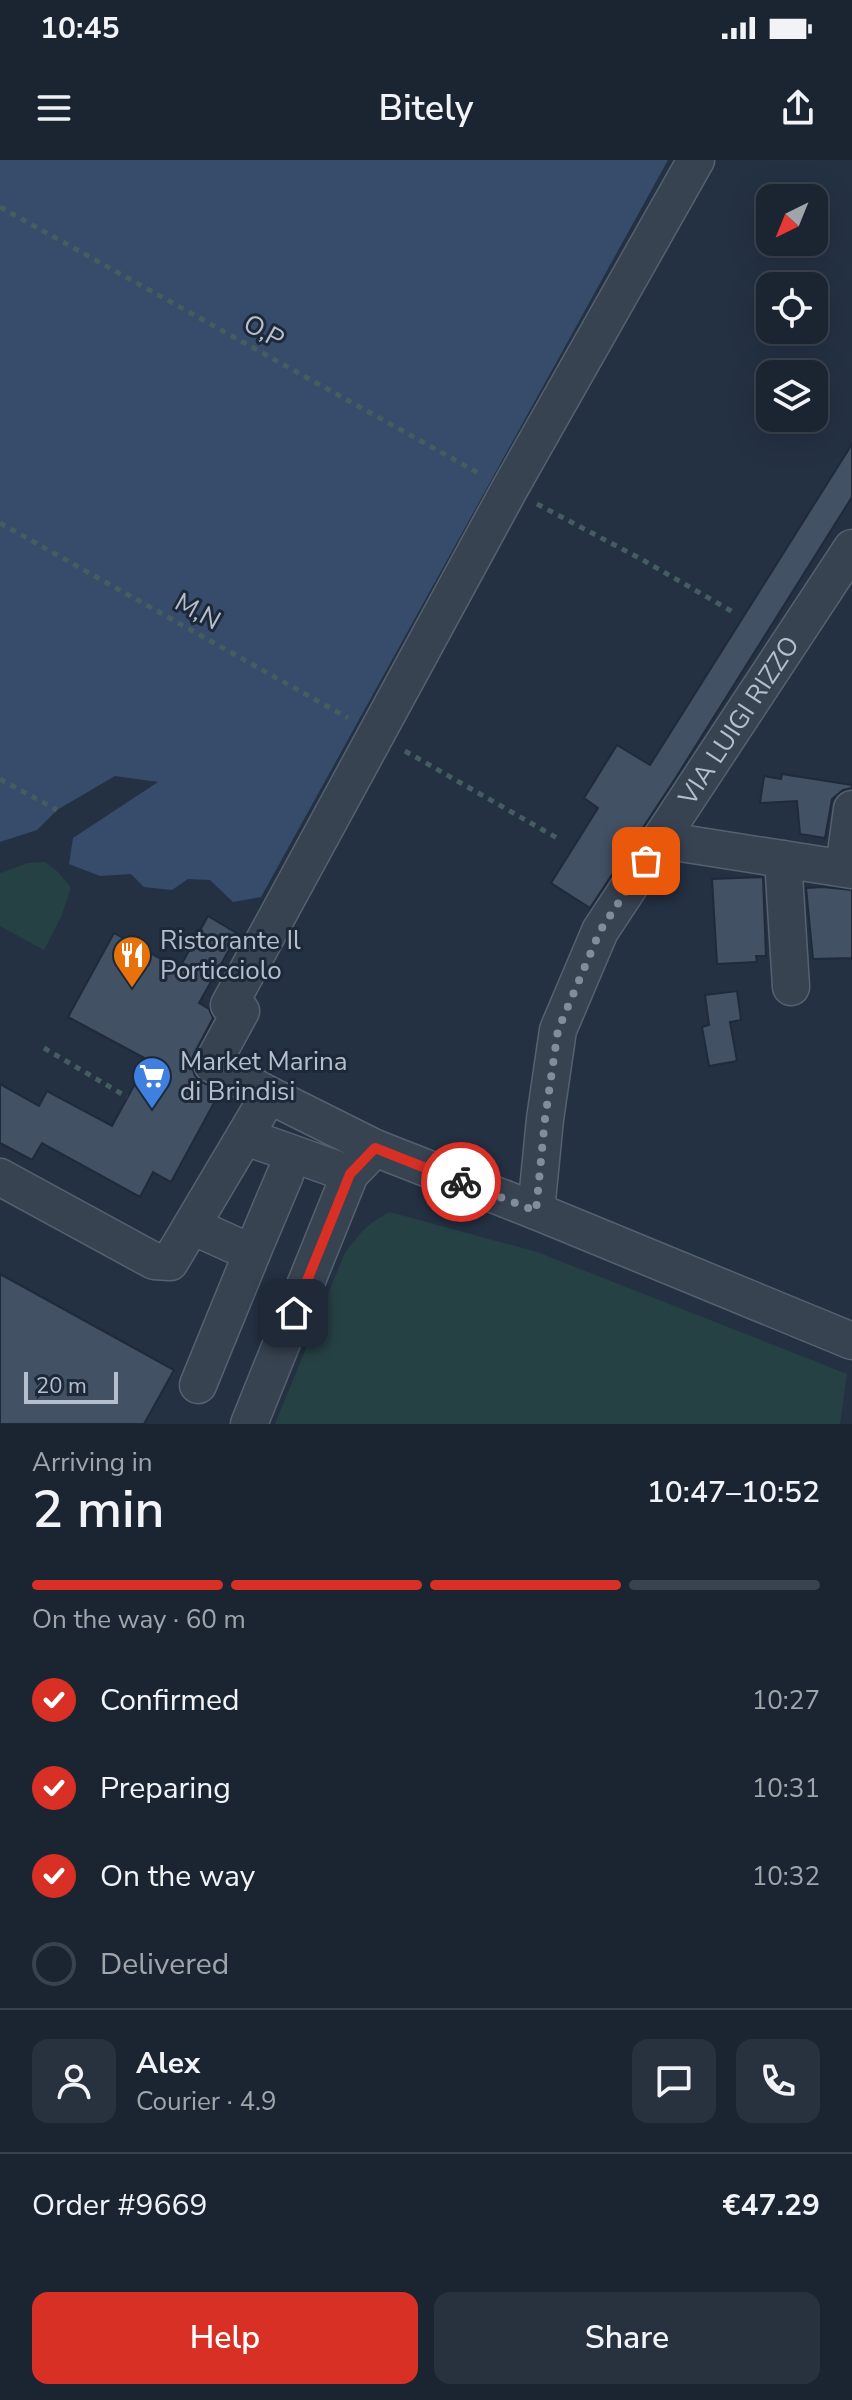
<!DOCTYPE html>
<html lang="en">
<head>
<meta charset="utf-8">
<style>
	body { margin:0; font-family:"Nunito Sans",sans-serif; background:#28313e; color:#f1f3f6; height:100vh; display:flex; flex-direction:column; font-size:30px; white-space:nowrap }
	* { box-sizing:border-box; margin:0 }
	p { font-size:26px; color:#a0a5ac }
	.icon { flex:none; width:44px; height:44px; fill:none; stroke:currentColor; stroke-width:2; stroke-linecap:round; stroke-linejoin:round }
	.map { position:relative; height:1264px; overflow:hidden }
	.drawer { display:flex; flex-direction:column; background:#1b2532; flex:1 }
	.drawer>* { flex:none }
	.needle { width:52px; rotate:223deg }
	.fabs { position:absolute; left:756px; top:24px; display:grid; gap:16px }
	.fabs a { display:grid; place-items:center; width:72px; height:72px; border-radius:16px; background:#1b2532; box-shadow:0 8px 32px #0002,0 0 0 2px #39424d; font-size:40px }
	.scale { position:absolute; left:24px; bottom:20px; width:94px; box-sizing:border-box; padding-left:8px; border:4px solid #b5becc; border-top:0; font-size:22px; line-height:28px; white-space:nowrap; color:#b5becc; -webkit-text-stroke:6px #1d2838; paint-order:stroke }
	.pin { position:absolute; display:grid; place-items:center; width:68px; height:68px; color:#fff; margin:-34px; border-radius:16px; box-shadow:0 4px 12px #0006 }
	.courier { position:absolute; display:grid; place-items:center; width:80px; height:80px; margin:-40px; border:6px solid #d93025; border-radius:50%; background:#fff; color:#222; box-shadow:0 2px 10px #0007 }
	.head em { font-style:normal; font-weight:600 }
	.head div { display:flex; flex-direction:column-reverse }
	.head { display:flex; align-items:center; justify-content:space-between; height:136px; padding:0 32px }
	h1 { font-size:52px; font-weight:600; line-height:60px }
	.bar { display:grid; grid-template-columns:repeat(4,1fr); gap:12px 8px; align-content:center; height:96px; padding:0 32px }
	.bar i { height:10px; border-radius:6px; background:#39424d }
	.bar .selected { background:#d93025 }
	.bar p { grid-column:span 4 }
	.line { display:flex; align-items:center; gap:20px; padding:0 32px; border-top:2px solid #39424d }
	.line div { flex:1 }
	.round { display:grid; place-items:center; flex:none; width:84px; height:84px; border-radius:16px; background:#28313e }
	ol { padding:0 32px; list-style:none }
	li { display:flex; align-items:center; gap:24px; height:88px }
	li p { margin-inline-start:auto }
	li .icon { padding:8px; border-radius:50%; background:#d93025; color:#fff; stroke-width:4 }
	li:last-child { color:#a0a5ac }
	li i { width:44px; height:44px; border:4px solid #39424d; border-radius:50% }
	.action { display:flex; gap:16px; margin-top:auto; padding:16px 32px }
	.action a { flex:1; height:92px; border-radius:16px; background:#d93025; color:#fff; font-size:32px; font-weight:600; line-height:92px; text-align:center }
	.action a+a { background:#28313e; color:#f1f3f6 }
	.status { display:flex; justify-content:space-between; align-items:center; height:56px; padding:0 40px; background:#1b2532; direction:ltr }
	.status svg { height:22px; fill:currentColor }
	header { display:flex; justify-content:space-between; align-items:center; height:104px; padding:0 32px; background:#1b2532; font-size:36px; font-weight:600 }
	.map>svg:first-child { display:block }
</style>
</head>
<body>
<div class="status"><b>10:45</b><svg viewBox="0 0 49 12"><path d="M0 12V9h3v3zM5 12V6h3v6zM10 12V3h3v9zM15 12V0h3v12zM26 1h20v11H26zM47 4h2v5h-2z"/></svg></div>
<header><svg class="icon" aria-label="menu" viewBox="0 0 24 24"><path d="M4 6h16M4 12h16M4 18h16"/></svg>Bitely<svg class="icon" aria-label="share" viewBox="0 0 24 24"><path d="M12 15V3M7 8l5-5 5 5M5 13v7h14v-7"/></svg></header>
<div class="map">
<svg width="852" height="1264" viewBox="0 0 852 1264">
	<rect width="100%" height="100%" fill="#243143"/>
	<!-- green -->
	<g fill="#264144">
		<path d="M45,702L58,712L71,728L61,757L44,790L0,766V713L28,703Z"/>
		<path d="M390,1052L537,1092L847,1214L840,1264H275L344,1095C357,1075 368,1063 390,1052Z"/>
	</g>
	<!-- water -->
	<path fill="#374c6b" d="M0,0H668L261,737L233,742L210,720L188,719L172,730L144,727L131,714L100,716L69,704L73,678L158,622L115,616L57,650L37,670L0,682Z"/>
	<!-- building -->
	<g fill="#435165" stroke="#1f2a3a" stroke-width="2">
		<path d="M852,284V337L675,619L590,748L551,723L598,648L584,638L617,585L650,605Z"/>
		<path d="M782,614L852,625V628L843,630L832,639L825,678L800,674L797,641L760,643L764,616L781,619Z"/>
		<path d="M763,717L766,796H756L757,802L717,804L712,719Z"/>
		<path d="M823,727L852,730V798L813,799L806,728Z"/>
		<path d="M208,756L238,774L199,843L209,849L213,858L194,894L191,904L195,916L202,922L220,932L171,1022L153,1012L140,1037L42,983L32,1000L0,983V924L39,946L47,931L112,966L148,900L68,857L114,773L179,809Z"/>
		<path d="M737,831L741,860L730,862L737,901L709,906L702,867L709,865L705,835Z"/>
		<path d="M0,1114L174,1210L144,1264H0Z"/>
	</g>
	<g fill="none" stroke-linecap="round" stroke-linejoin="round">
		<defs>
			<g id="minor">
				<path d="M696,0L509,330L229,845L241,851L212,904L269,935L375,988L536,1051L852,1181"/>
				<path d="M661,678L687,684L852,710"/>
				<path d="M783,699L791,827"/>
				<path d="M844,708L852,649"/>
				<path d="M246,977L350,1014"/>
				<path d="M0,1017L154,1101L170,1102L269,935"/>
				<path id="s1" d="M536,1051L545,959L558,870L600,771L852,388"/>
				<path d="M192,1066L252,1093L198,1225"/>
				<path d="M252,1093L285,1015"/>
				<path d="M249,1264L350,1014L375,988"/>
			</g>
		</defs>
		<!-- minor casing -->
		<use href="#minor" stroke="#566170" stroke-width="39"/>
		<!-- path -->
		<g stroke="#445d60" stroke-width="5" stroke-dasharray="6 6" stroke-linecap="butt">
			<path d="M0,47L482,315"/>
			<path d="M537,344L643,400L733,452"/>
			<path d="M0,363L348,558"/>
			<path d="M405,591L557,678"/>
			<path d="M0,619L57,650"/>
			<path d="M44,888L127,937"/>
		</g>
		<!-- minor -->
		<use href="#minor" stroke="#384352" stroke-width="36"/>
	</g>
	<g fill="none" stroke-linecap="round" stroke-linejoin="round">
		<!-- done -->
		<path stroke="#828d9c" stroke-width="8" stroke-dasharray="0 14.4" d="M461,1022L536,1051L545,959L558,870L600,771L646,701"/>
		<!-- route -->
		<path stroke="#d93025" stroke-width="10" d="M294,1153L350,1014L375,988L461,1022"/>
	</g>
	<!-- icons -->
	<defs>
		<symbol id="restaurant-pin" viewBox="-11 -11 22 30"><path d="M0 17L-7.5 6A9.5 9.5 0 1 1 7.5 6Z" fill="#e8710a" stroke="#1d2838"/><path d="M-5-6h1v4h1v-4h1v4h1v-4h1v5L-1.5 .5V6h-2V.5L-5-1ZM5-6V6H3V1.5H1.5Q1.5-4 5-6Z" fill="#fff"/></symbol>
		<symbol id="supermarket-pin" viewBox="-11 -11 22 30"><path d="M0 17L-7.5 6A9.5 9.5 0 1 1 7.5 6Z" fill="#3f7fe0" stroke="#1d2838"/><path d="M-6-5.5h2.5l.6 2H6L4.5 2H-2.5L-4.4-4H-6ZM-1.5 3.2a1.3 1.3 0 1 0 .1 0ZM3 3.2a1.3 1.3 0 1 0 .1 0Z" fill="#fff"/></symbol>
	</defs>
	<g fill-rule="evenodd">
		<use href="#restaurant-pin" x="110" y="773" width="44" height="60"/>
		<use href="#supermarket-pin" x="130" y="894" width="44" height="60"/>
	</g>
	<g text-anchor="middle" stroke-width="6" stroke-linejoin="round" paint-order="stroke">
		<!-- street labels -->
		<g font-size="26" fill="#b5becc" stroke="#1d2838">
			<text transform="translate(264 171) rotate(29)" y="9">O,P</text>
			<text transform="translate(198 451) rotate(29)" y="9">M,N</text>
			<text dy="9" stroke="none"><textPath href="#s1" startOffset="542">VIA LUIGI RIZZO</textPath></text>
		</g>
		<!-- poi labels -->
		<g font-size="26" fill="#b5becc" stroke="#1d2838" text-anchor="start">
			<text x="160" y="789">Ristorante Il<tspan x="160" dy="30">Porticciolo</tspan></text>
			<text x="180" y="910">Market Marina<tspan x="180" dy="30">di Brindisi</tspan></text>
		</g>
	</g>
</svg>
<div class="fabs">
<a><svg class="needle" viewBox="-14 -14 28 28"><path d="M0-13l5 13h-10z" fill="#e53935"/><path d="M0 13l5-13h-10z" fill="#a0a5ac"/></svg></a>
<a><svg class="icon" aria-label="locate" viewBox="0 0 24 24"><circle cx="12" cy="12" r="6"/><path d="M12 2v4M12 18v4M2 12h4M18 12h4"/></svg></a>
<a><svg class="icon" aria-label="layers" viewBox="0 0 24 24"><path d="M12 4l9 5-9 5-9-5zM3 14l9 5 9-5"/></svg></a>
</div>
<div class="scale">20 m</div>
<div class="pin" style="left:646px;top:701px;background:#ea580c"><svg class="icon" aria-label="bag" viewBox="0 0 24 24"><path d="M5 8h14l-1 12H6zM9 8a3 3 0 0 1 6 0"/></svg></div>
<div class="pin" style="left:294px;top:1153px;background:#1f2937"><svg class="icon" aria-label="home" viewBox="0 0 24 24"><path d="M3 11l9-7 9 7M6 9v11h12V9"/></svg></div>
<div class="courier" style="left:461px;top:1022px"><svg class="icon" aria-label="bike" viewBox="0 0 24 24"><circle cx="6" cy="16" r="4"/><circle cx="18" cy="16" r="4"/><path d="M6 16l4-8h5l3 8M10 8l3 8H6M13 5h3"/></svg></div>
</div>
<section class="drawer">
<div class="head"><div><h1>2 min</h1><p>Arriving in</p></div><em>10:47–10:52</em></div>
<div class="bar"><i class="selected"></i><i class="selected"></i><i class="selected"></i><i></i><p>On the way · 60 m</p></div>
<ol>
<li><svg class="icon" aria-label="check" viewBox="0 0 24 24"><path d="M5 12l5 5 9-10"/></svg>Confirmed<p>10:27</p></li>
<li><svg class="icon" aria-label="check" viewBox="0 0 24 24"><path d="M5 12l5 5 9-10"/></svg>Preparing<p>10:31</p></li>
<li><svg class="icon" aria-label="check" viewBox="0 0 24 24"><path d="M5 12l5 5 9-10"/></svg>On the way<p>10:32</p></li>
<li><i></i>Delivered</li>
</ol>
<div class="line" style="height:144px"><a class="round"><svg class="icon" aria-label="person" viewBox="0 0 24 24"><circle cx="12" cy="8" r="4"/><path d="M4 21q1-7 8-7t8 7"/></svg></a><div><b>Alex</b><p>Courier · 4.9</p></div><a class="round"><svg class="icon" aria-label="chat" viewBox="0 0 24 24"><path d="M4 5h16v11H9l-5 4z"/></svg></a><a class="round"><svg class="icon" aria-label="phone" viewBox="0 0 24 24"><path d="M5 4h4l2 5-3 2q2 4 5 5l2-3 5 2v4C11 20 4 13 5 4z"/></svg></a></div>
<div class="line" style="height:104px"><div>Order #9669</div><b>€47.29</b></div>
<div class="action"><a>Help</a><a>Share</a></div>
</section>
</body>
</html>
